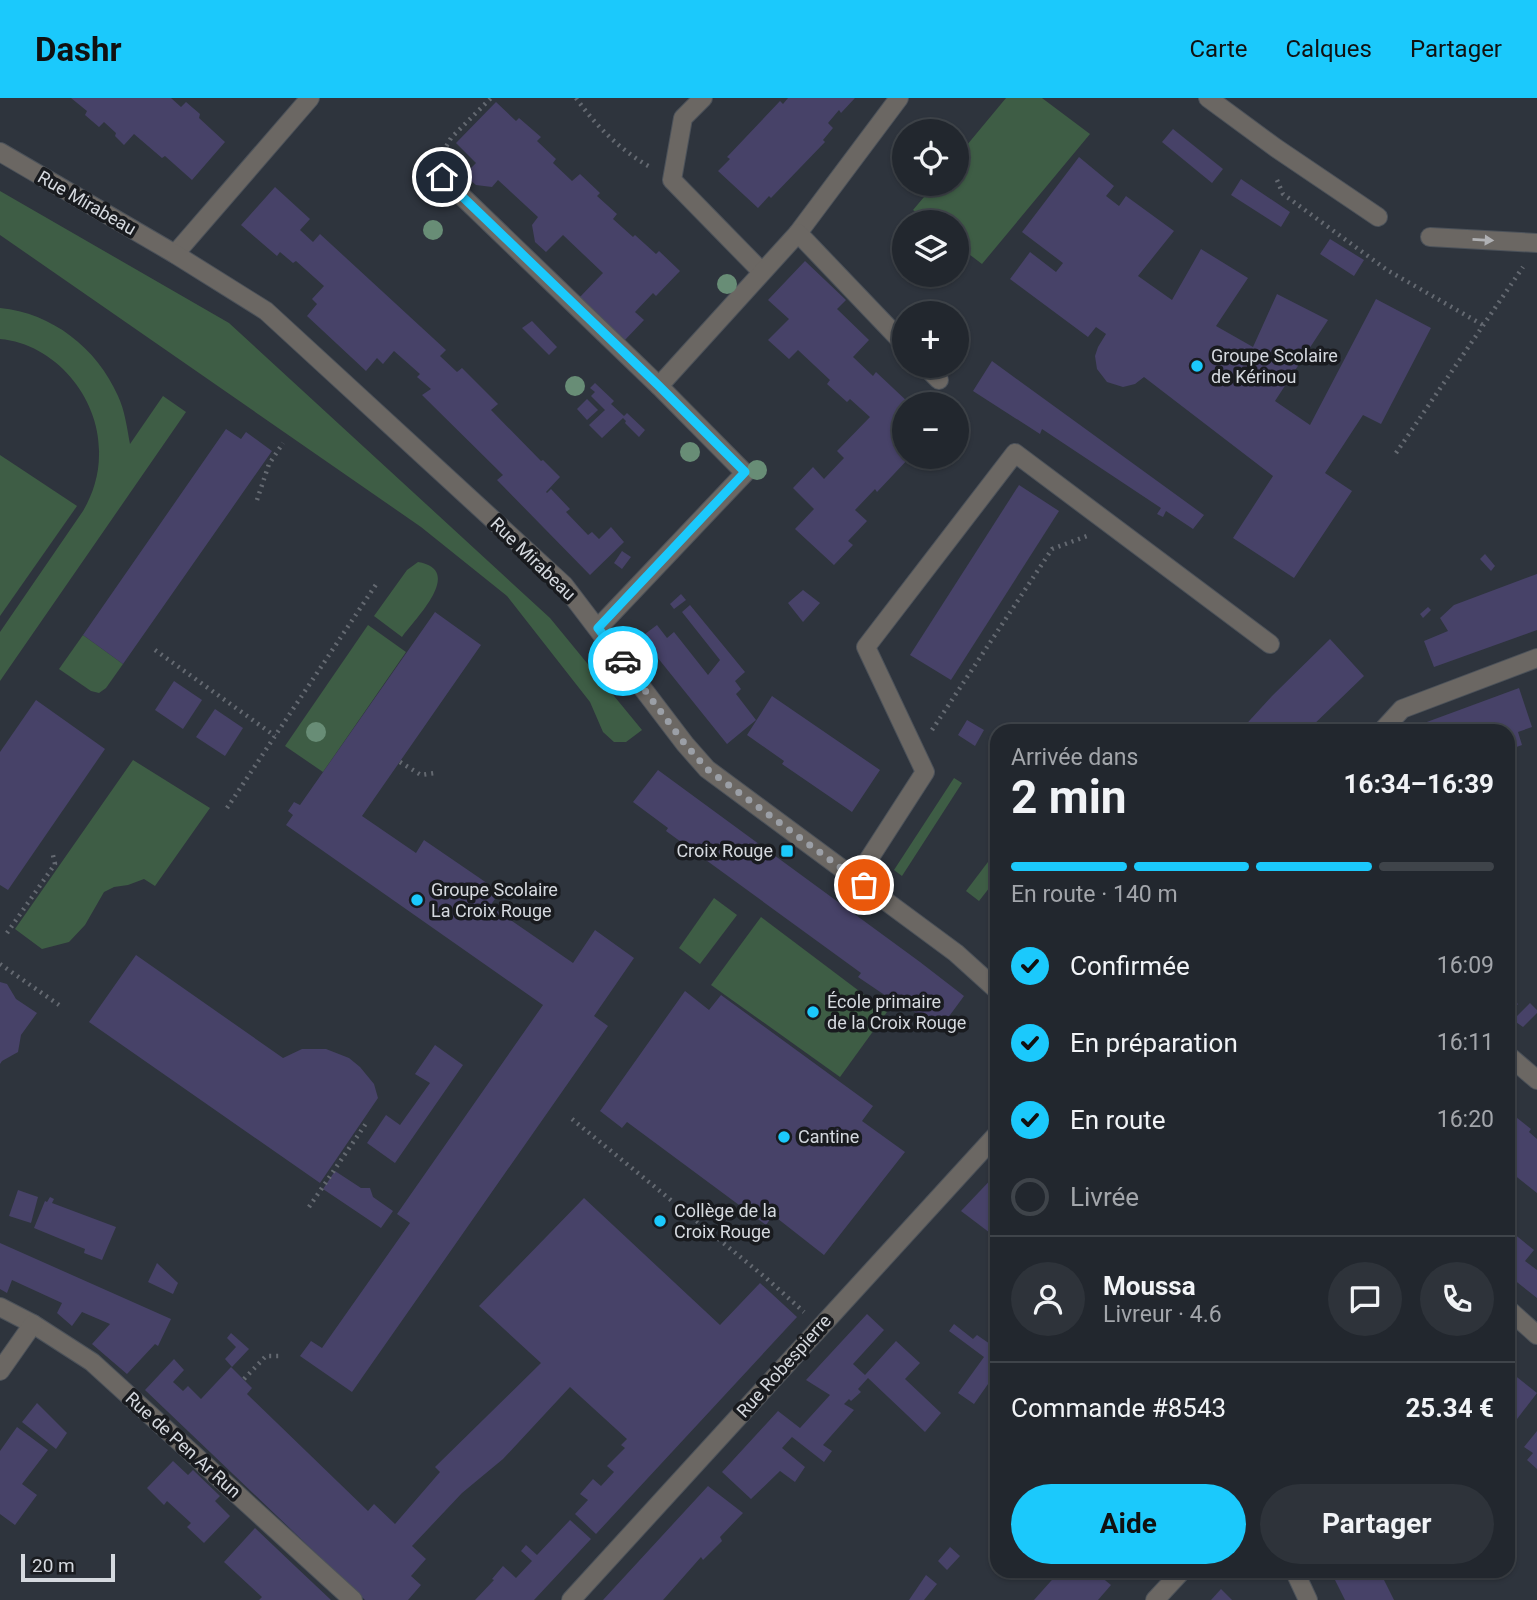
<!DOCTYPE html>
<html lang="fr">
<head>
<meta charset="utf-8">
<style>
	body { margin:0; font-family:Roboto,sans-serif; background:#2e333a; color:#f1f3f6; height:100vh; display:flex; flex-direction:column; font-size:26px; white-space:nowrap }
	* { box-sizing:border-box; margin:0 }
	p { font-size:23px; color:#a2a5aa }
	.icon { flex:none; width:38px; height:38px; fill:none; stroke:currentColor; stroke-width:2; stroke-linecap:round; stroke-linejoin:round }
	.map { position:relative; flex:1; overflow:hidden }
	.details { position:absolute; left:990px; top:626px; width:525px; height:854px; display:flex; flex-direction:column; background:#22272e; border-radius:21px; box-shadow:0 2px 5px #0004,0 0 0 2px #3f444a }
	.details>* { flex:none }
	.controls { position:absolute; left:892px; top:21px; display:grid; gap:14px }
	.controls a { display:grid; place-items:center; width:77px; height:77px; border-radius:50%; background:#22272e; box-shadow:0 2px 5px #0004,0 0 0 2px #3f444a; font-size:35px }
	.scale { position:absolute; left:21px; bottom:18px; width:94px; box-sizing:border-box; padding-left:7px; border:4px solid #d5d9df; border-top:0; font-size:19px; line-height:24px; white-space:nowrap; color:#d5d9df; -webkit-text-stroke:5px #191b1f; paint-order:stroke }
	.pin { position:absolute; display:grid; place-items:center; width:60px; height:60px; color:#fff; margin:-30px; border:4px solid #fff; border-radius:50%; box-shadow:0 2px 7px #0007 }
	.courier { position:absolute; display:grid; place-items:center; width:70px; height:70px; margin:-35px; border:5px solid #1bc9fc; border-radius:50%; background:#fff; color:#222; box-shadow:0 2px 9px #0007 }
	.headline em { font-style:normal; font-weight:700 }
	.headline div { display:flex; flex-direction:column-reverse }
	.headline { display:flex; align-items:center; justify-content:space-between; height:119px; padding:0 21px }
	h1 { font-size:46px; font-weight:700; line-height:52px }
	.bar { display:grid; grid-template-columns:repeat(4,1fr); gap:10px 7px; align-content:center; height:84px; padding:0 21px }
	.bar i { height:9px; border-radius:5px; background:#3f444a }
	.bar .active { background:#1bc9fc }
	.bar p { grid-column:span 4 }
	.line { display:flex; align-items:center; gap:18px; padding:0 21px; border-top:2px solid #3f444a }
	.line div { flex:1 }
	.round { display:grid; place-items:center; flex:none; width:74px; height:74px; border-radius:37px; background:#2e333a }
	ol { padding:0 21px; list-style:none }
	li { display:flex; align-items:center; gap:21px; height:77px }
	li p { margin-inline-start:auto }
	li .icon { padding:7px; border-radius:50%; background:#1bc9fc; color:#111; stroke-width:4 }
	li:last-child { color:#a2a5aa }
	li i { width:38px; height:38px; border:4px solid #3f444a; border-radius:50% }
	.cta { display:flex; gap:14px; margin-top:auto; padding:14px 21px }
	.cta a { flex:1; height:80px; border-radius:42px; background:#1bc9fc; color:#111; font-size:28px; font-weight:700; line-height:80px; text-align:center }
	.cta a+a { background:#2e333a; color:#f1f3f6 }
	header { display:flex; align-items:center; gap:42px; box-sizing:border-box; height:98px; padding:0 35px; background:#1bc9fc; color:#111 }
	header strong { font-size:33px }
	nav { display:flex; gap:38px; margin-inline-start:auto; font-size:24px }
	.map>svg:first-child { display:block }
</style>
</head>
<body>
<header>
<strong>Dashr</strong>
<nav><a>Carte</a><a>Calques</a><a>Partager</a></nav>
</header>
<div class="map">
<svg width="1537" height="1502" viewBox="0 0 1537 1502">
	<rect width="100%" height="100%" fill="#2e343d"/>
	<!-- green -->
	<g fill="#3e5d45">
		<path d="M1006,0H1042L1090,36L982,166L957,147V124H929L913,112L935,86H957V59Z"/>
		<path d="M0,93L229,225L550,520L642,632L626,644H614L603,634L590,604L507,498L421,429L0,137Z"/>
		<path d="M0,210C52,215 97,250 118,298C125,313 127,330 130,346L163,298L186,314L0,583V534L83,413C93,396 99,377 99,357C101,301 56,246 0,241Z"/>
		<path d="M0,357L77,408L0,518Z"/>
		<path d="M418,464C465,472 416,520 402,539L374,518L407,472Z"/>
		<path d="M368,527L406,554L323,674L285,648Z"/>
		<path d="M83,537L123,566L106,590L99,595L91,593L59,571Z"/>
		<path d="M133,662L210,710L155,788L144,781L128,787L114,789L104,794L85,827L69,844L42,851L15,831Z"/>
		<path d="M954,680L962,685L902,778L894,772Z"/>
		<path d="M997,752V780L979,803L966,793Z"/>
		<path d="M714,800L737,817L700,866L679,850Z"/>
		<path d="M761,819L887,914L840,979L711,887Z"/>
	</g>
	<!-- building -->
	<g fill="#474268">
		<path d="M71,0H171L181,9L186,4L200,16L199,20L225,44L192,82L165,58L162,60L134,36L124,47L115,38L116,35L104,24L99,29L85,17L87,13Z"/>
		<path d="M788,0H855L841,15L839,12L828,25L833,30L823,42L825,44L771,100L769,98L758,110L718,73L730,61L727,59L780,3L783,6Z"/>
		<path d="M496,4L516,23L519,20L541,39L537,43L556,61L553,65L572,83L580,76L600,95L597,98L617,116L613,121L633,139L635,137L656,156L659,153L680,173L656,198L653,195L635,214L644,222L624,243L579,200L603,175L563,137L546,154L535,144L532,127L538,119L498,82L492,89L476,87L464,77L476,65L456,45Z"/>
		<path d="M1173,31L1223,71L1212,85L1162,44Z"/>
		<path d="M1079,59L1114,88L1106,98L1119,108L1126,98L1174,133L1138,178L1172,202L1201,151L1248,180L1216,228L1253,249L1277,196L1328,222L1275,303L1310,327L1376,201L1431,230L1381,326L1363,317L1325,375L1352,393L1294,480L1233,440L1273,378L1144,279L1135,286L1123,289L1107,284L1097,271L1095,258L1098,249L1106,236L1096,229L1088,239L1010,181L1030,154L1056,174L1063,165L1022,134Z"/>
		<path d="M1241,81L1290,114L1281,129L1231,97Z"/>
		<path d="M275,89L310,121L300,132L313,144L320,136L446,252L440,258L457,274L462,270L498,306L491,312L541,363L543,362L560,379L546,394L547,395L551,391L570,411L566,414L588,437L592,434L599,441L611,429L624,444L590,477L497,382L503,377L422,297L431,291L417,279L420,276L394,253L383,266L377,260L366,273L307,218L317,206L312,201L324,188L296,163L293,165L280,154L277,158L241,127Z"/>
		<path d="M1330,141L1364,162L1354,178L1320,156Z"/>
		<path d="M805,163L846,202L837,211L869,242L853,259L873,278L876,274L910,306H905V359H910L877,394L875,391L855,412L867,423L848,443L853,447L834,467L795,431L814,411L793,390L813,369L824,381L844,360L837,353L870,319L850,301L847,304L827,286L830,282L798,252L789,261L768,242L789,221L768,202Z"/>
		<path d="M532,223L557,249L549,257L522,230Z"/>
		<path d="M992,263L1204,417L1193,431L1166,413L1163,419L1157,416L1161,410L1042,331L1040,336L973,293Z"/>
		<path d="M595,285L614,303L611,306L624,318L627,315L645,332L639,339L625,325L626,323L623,320L602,340L589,327L605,312L591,298L595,294L590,290Z"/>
		<path d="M587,301L598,312L587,322L577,311Z"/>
		<path d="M226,331L241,341L246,334L272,353L123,566L83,537Z"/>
		<path d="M1019,387L1059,413L951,582L910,557Z"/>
		<path d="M622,453L631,459L622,471L614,465Z"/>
		<path d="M1485,456L1495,468L1491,473L1480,461Z"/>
		<path d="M1537,476V532L1434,569L1424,543L1448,533L1440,520L1454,507Z"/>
		<path d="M803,492L820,505L803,524L788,505Z"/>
		<path d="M681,496L686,502L674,511L670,506Z"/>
		<path d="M690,507L745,574L735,583L741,591L736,596L756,622L727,646L641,539L657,527L667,540L674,534L708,577L720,562L682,514Z"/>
		<path d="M1428,509L1431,512L1423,520L1420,516Z"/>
		<path d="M435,514L481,547L362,718L416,755L424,742L500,794L490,808L573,865L595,832L634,860L594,918L608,928L352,1294L300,1258L311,1243L322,1250L410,1125L397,1116L543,907L286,727L293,717L288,713L294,704L300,707Z"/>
		<path d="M1330,541L1364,578L1308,632L1307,631L1304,634H1239L1272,598Z"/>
		<path d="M174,583L202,602L183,631L155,612Z"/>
		<path d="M1519,590L1532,629L1518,634L1522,647L1508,652V634H1410L1416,628Z"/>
		<path d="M772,598L880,672L852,714L782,666L784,663L747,637Z"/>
		<path d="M36,602L105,651L8,792L0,787V654Z"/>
		<path d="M215,611L243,630L225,658L196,639Z"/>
		<path d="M967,622L984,632L975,648L958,637Z"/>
		<path d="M658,672L920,864L964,898L939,932L896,900L894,899L892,902L858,879L861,875L666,733L668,730L633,704Z"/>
		<path d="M136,857L283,960L302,951H326L349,960L360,969L374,986L378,1000L320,1085L89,924Z"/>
		<path d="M0,884L7,886L16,901L37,915L21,937L18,954L2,963L0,966Z"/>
		<path d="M685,893L709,912L721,897L873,1008L862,1023L905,1054L824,1157L773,1117L766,1127L627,1024L622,1030L600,1013Z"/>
		<path d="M1508,898L1518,906L1509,916L1515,920L1530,905L1537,912V915L1523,929L1513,922L1508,926Z"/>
		<path d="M435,947L463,967L395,1065L367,1045L386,1017L400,1027L430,985L415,976Z"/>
		<path d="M1512,1016L1531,1031L1529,1034L1537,1041V1095L1508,1072V1020Z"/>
		<path d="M335,1073L361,1090H370L373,1099L393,1113L381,1130L323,1091Z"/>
		<path d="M998,1074V1141L961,1113Z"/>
		<path d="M18,1092L38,1099L31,1125L9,1118Z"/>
		<path d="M50,1099L54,1101L52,1105L116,1129L102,1162L84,1155L85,1151L34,1130L45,1103L47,1104Z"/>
		<path d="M584,1100L720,1227L760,1185L797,1219L596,1436L575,1416L588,1402L580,1396L593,1381L601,1388L614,1374L607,1368L625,1350L621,1347L627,1341L570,1289L503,1361L462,1395L412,1448L426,1461L411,1478L421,1487L408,1502H365L145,1292L174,1261L184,1272L173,1284L183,1293L188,1288L201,1301L231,1269L252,1290L247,1296L338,1384L368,1413L374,1406L395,1426L440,1374L435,1369L541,1265L479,1208Z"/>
		<path d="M1513,1135L1534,1152L1525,1163L1537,1172V1200L1508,1177V1141Z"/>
		<path d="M0,1145L171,1221L158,1248L155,1246L127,1276L92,1246L110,1226L82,1214L72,1228L57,1215L62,1205L12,1182L7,1195L0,1191Z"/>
		<path d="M157,1165L178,1185L173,1196L148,1184Z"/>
		<path d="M867,1216L884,1232L853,1266L865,1277L896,1243L920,1265L905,1281L941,1315L925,1334L868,1280L858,1291L861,1294L851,1303L849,1301L844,1306L854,1312L823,1347L832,1353L824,1364L792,1339L782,1350L805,1369L795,1384L780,1373L751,1401L722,1374L778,1313L800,1330L830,1297L806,1282Z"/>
		<path d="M954,1226L973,1241L977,1237L990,1246L998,1237V1278L995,1276L974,1306L958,1295L984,1259L949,1233Z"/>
		<path d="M231,1235L249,1251L232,1269L225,1261L236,1249L227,1240Z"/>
		<path d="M1508,1272L1537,1295L1514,1325L1508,1321Z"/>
		<path d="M37,1305L67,1335L56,1351L22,1324Z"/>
		<path d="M17,1329L48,1352L22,1386L37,1397L15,1427L0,1416V1353Z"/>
		<path d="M1537,1333V1371L1527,1362L1533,1355L1524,1349Z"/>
		<path d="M173,1363L188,1377L193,1372L220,1398L215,1403L230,1418L204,1445L187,1429L191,1425L167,1403L164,1407L147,1390Z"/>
		<path d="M708,1388L743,1415L720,1439L722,1443L703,1462L701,1459L663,1502H603Z"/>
		<path d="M570,1422L591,1441L534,1502H475L494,1482L492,1481L503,1468L516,1480L532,1463L521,1453L526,1447L537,1457Z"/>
		<path d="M255,1430L296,1469L331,1502H259L262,1499L224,1464Z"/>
		<path d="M950,1449L960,1458L947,1472L938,1463Z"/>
		<path d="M1059,1474H1095L1111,1487L1098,1502H1034Z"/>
		<path d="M1331,1474H1380L1394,1502H1345Z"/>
		<path d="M926,1477L937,1486L924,1502H909Z"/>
		<path d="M1221,1491L1232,1502H1211Z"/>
	</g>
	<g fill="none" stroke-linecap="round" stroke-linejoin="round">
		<defs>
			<path id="service" d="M1508,957L1537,982"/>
			<g id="minor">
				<path d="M703,0L683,20L672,82L762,174"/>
				<path d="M1208,0L1276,50L1378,119"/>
				<path d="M442,79L659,288"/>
				<path d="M798,135L899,0"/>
				<path d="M1430,139L1537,145"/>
				<path d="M175,156L310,0"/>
				<path d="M925,268L939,282"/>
				<path d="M598,530L745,375L659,288L798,135L905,247"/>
				<path d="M856,781L925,674L866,549L1015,355L1270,546"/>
				<path d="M0,1209L33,1226L92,1264L353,1502"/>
				<path d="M1508,1211L1537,1237"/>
				<path d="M0,1273L33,1226"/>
				<path d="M1155,1502L1181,1474"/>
			</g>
			<g id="tertiary">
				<path d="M0,54L175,156L266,213L564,487L685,646L707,671L956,855L998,893"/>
				<path d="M1381,634L1402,611L1537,560"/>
				<path d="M1295,1474L1308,1502"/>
				<path d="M571,1502L998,1035"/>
			</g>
		</defs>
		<!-- service casing -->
		<use href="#service" stroke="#4c525a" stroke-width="20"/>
		<!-- minor casing -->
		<use href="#minor" stroke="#4c525a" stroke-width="20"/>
		<!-- tertiary casing -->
		<use href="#tertiary" stroke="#4c525a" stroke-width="20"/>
		<!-- path -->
		<g stroke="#646971" stroke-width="4.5" stroke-dasharray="2 5" stroke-linecap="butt">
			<path d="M576,0C596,28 620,52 650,69"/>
			<path d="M443,54L451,40L491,0"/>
			<path d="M1277,82L1283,96L1387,172L1483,227"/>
			<path d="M1396,355L1523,169"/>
			<path d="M257,402L269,366L283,345"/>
			<path d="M155,552L275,638"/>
			<path d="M932,632L1052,451L1087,438"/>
			<path d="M400,664L421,677L435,675"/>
			<path d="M227,710L377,485"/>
			<path d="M7,835L55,766L52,753"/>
			<path d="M0,866L59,907"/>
			<path d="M572,1021L766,1180L804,1214"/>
			<path d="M309,1109L367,1024"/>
			<path d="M244,1281L266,1258H283"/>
		</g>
		<!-- service -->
		<use href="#service" stroke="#6b6763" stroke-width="18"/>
		<!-- minor -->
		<use href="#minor" stroke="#6b6763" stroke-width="18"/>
		<!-- tertiary -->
		<use href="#tertiary" stroke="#6b6763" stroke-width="18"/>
	</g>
	<!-- trees -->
	<g fill="#688d76">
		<circle cx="433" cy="132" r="10"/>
		<circle cx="727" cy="186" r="10"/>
		<circle cx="575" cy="288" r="10"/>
		<circle cx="690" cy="354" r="10"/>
		<circle cx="757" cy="372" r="10"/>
		<circle cx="316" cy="634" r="10"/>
	</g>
	<!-- one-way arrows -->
	<defs><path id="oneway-solid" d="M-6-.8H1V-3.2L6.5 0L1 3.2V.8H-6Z" transform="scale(1.75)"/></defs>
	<use fill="#b0b1b4" href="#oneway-solid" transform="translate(1483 142) rotate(3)"/>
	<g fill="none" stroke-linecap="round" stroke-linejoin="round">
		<!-- done -->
		<path stroke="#9b9fa6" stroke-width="7" stroke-dasharray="0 12.6" d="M623,563L685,646L707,671L864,787"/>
		<!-- route -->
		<path stroke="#1bc9fc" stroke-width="9" d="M442,79L659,288L745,374L598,530L623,563"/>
	</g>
	<!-- markers -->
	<g fill="#1bc9fc" stroke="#191b1f" stroke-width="2.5">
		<circle cx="1197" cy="268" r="7"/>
		<rect x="780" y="746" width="14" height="14" rx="3.5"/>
		<circle cx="417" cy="802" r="7"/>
		<circle cx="813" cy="914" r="7"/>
		<circle cx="784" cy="1039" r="7"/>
		<circle cx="660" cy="1123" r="7"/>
	</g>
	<g text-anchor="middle" stroke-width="7" stroke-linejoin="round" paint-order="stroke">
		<!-- street labels -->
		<g font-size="18" fill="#d5d9df" stroke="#191b1f">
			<text transform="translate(87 105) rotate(30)" y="6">Rue Mirabeau</text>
			<text transform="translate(533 461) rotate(44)" y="6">Rue Mirabeau</text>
			<text transform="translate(784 1268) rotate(-48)" y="6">Rue Robespierre</text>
			<text transform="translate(183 1347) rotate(42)" y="6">Rue de Pen Ar Run</text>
		</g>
		<!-- poi labels -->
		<g font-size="18" fill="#d5d9df" stroke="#191b1f" text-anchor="start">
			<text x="1211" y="264">Groupe Scolaire<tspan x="1211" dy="21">de Kérinou</tspan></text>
			<text x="773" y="759" text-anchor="end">Croix Rouge</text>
			<text x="431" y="798">Groupe Scolaire<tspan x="431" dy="21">La Croix Rouge</tspan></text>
			<text x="827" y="910">École primaire<tspan x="827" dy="21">de la Croix Rouge</tspan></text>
			<text x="798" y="1045">Cantine</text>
			<text x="674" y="1119">Collège de la<tspan x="674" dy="21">Croix Rouge</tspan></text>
		</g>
	</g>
</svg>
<div class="controls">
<a><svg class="icon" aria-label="locate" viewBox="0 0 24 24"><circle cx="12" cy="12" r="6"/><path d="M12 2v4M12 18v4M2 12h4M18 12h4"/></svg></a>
<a><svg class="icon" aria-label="layers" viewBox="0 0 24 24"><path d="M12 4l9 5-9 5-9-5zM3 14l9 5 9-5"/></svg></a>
<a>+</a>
<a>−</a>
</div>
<div class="scale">20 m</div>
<div class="pin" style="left:864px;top:787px;background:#ea580c"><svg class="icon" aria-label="bag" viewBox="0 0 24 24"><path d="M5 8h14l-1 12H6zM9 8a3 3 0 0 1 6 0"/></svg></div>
<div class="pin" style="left:442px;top:79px;background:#1f2937"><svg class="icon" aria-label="home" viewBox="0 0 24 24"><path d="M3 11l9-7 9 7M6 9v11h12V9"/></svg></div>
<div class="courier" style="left:623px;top:563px"><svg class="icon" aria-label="car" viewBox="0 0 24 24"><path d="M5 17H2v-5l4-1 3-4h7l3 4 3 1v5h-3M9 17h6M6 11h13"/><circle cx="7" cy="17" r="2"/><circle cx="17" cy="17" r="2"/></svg></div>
<section class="details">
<div class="headline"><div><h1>2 min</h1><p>Arrivée dans</p></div><em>16:34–16:39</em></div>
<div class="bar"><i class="active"></i><i class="active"></i><i class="active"></i><i></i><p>En route · 140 m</p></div>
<ol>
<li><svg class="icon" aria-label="check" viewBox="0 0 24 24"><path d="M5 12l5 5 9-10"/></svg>Confirmée<p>16:09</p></li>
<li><svg class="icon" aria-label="check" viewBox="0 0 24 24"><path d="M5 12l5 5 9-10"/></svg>En préparation<p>16:11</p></li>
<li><svg class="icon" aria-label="check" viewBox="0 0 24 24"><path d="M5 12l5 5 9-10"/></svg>En route<p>16:20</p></li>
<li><i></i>Livrée</li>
</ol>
<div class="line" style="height:126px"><a class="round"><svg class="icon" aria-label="person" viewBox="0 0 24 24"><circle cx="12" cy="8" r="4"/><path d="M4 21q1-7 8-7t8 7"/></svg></a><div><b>Moussa</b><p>Livreur · 4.6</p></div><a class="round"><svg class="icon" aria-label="chat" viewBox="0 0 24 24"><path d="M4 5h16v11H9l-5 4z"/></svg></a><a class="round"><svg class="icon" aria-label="phone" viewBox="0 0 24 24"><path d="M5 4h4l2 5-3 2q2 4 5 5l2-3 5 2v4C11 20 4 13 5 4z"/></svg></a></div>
<div class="line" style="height:91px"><div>Commande #8543</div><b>25.34 €</b></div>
<div class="cta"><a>Aide</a><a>Partager</a></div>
</section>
</div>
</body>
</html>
